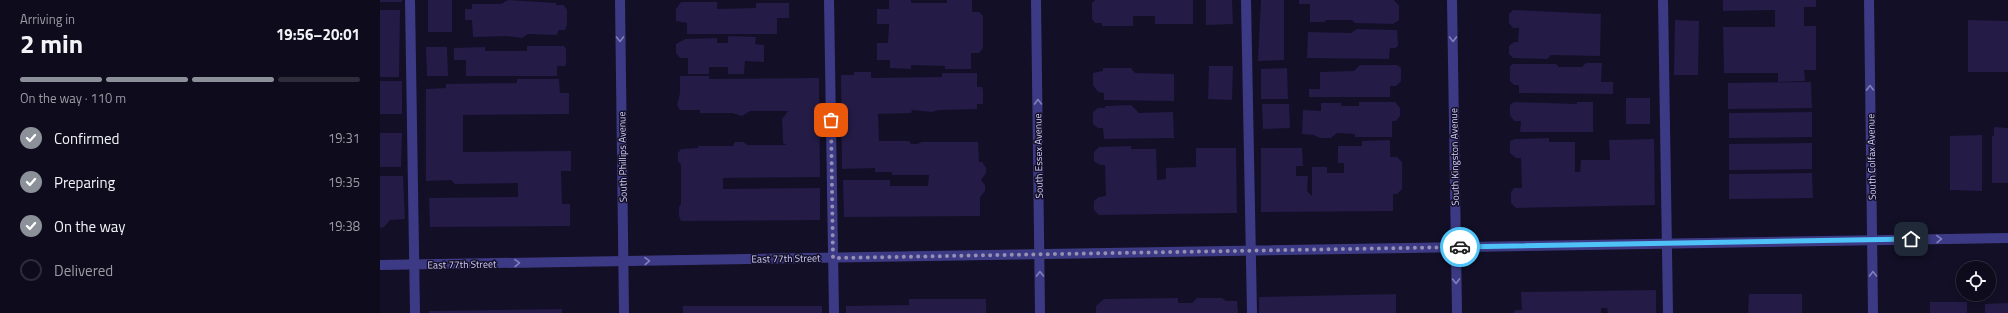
<!DOCTYPE html>
<html lang="en">
<head>
<meta charset="utf-8">
<style>
	body { margin:0; font-family:"Titillium Web",sans-serif; background:#1c1929; color:#f1f3f6; height:100vh; display:flex; flex-direction:column; font-size:15px; white-space:nowrap }
	* { box-sizing:border-box; margin:0 }
	p { font-size:13px; color:#9b9ba3 }
	.icon { flex:none; width:22px; height:22px; fill:none; stroke:currentColor; stroke-width:2; stroke-linecap:round; stroke-linejoin:round }
	.map { position:relative; flex:1; overflow:hidden }
	.panel { display:flex; flex-direction:column; background:#0e0b1c; width:380px }
	.panel>* { flex:none }
	.controls { position:absolute; left:1576px; top:261px; display:grid; gap:8px }
	.controls a { display:grid; place-items:center; width:40px; height:40px; border-radius:50%; background:#0e0b1c; box-shadow:0 2px 6px #0003,0 0 0 1px #2e2b3b; font-size:20px }
	.pin { position:absolute; display:grid; place-items:center; width:34px; height:34px; color:#fff; margin:-17px; border-radius:8px; box-shadow:0 2px 6px #0006 }
	.courier { position:absolute; display:grid; place-items:center; width:40px; height:40px; margin:-20px; border:3px solid #4fc3f7; border-radius:50%; background:#fff; color:#222; box-shadow:0 1px 5px #0007 }
	.head em { font-style:normal; font-weight:700 }
	.head div { display:flex; flex-direction:column-reverse }
	.head { display:flex; align-items:center; justify-content:space-between; height:68px; padding:0 20px }
	h1 { font-size:26px; font-weight:700; line-height:30px }
	.bar { display:grid; grid-template-columns:repeat(4,1fr); gap:6px 4px; align-content:center; height:48px; padding:0 20px }
	.bar i { height:5px; border-radius:3px; background:#2e2b3b }
	.bar .active { background:#8c9099 }
	.bar p { grid-column:span 4 }
	ol { padding:0 20px; list-style:none }
	li { display:flex; align-items:center; gap:12px; height:44px }
	li p { margin-inline-start:auto }
	li .icon { padding:4px; border-radius:50%; background:#8c9099; color:#fff; stroke-width:4 }
	li:last-child { color:#9b9ba3 }
	li i { width:22px; height:22px; border:2px solid #2e2b3b; border-radius:50% }
	main { display:flex; flex:1; min-height:0 }
	.map>svg:first-child { display:block }
</style>
</head>
<body>
<main>
<section class="panel">
<div class="head"><div><h1>2 min</h1><p>Arriving in</p></div><em>19:56–20:01</em></div>
<div class="bar"><i class="active"></i><i class="active"></i><i class="active"></i><i></i><p>On the way · 110 m</p></div>
<ol>
<li><svg class="icon" aria-label="check" viewBox="0 0 24 24"><path d="M5 12l5 5 9-10"/></svg>Confirmed<p>19:31</p></li>
<li><svg class="icon" aria-label="check" viewBox="0 0 24 24"><path d="M5 12l5 5 9-10"/></svg>Preparing<p>19:35</p></li>
<li><svg class="icon" aria-label="check" viewBox="0 0 24 24"><path d="M5 12l5 5 9-10"/></svg>On the way<p>19:38</p></li>
<li><i></i>Delivered</li>
</ol>
</section>
<div class="map">
<svg width="1628" height="313" viewBox="0 0 1628 313">
	<rect width="100%" height="100%" fill="#130f26"/>
	<!-- building -->
	<g fill="#241b47">
		<rect x="0" y="0" width="22" height="2"/>
		<rect x="48" y="0" width="24" height="32"/>
		<path d="M128,0L176,3V5H184L187,10V25L185,30H179L177,35L148,34L142,38L127,36L93,37L92,20H85V9H92V4H121Z"/>
		<path d="M509,0H531V3H567V0H592V12H599L603,16V48L599,53H591V69H565V66L531,65V69L510,68V60H497V43H508L509,24H497V9H509Z"/>
		<path d="M715,0H813V24H775V16H753V26H722V23H715L712,19V3Z"/>
		<path d="M826,0H852L853,24L826,25Z"/>
		<path d="M881,0H904V60L878,61Z"/>
		<path d="M919,0H1014L1019,6V20L1013,24L975,23L972,20H945V22H930V4H919Z"/>
		<path d="M1343,0H1436V7H1424V26H1436V70H1424L1425,81L1398,82V73H1344L1343,27H1395V10L1343,11Z"/>
		<path d="M301,2H337V9L376,8V3H409V18H397V34H307V23L296,21V9Z"/>
		<path d="M0,10H20L19,77H0Z"/>
		<path d="M1133,10L1221,14L1220,56L1171,55L1167,59L1133,58L1129,54V46L1134,42H1138L1139,28H1133L1129,23V14Z"/>
		<path d="M1295,20L1319,21L1318,75H1294Z"/>
		<path d="M1588,20L1628,21V72H1588Z"/>
		<path d="M977,29L1017,30L1018,46L1015,48H1010L1009,59L927,58L928,32L971,33Z"/>
		<path d="M348,36L376,37L375,44L384,45V62L365,61L364,74H348V67H329V74H308V58H300L296,53V44L305,39L337,38V43H348Z"/>
		<path d="M147,46H184L186,49V64L185,66H177V76H86V60H74V48L105,47V51H147Z"/>
		<path d="M46,47H67L68,76H47Z"/>
		<path d="M1206,63H1222L1221,82H1233V94L1139,93V85H1134L1130,81V66L1133,64H1176L1179,67H1202Z"/>
		<path d="M980,65H1017L1021,68V81L1016,86H1010V97H929V89H940V72L974,71Z"/>
		<path d="M829,66H853L852,100L828,99Z"/>
		<path d="M723,68H751L755,73L794,74V101L724,100V93L718,92L713,85V73L723,71Z"/>
		<path d="M907,68L908,99H881V69Z"/>
		<path d="M474,72H491V78L562,77V73H597V87H602L603,90V104H597V109L559,110L552,112L532,110L531,113L498,114L499,141H529L531,144H537L542,142H598L599,162H602L606,168V173L601,180L605,185V191L600,197V216L464,217L463,180H510V186H548L549,175H512V172H495V168L462,169L461,75H474Z"/>
		<path d="M300,76H329V79L439,78L440,177L343,178V189L440,188V220L301,221L299,216V207L301,204V165L298,161V153L301,149L318,148V146H353L355,142H363L368,145H407L403,143L402,119L408,111H370L362,116L352,113H320V110H300L297,105L300,93Z"/>
		<path d="M137,79H179L180,93H189V114L83,115V152L191,151V171H181L182,204H190V226L50,227L49,198L138,197V183L75,184L71,180L46,181V89L66,88V84L137,83Z"/>
		<rect x="0" y="81" width="22" height="33"/>
		<path d="M1431,82L1432,108L1348,109V83Z"/>
		<rect x="1246" y="98" width="24" height="26"/>
		<path d="M979,102H1015L1020,108V116L1016,121H1012V137H975V134L957,133L951,138H940L934,135L922,134L923,110L941,111V103H961V106H979Z"/>
		<path d="M1134,102L1197,104V102H1213V132H1140L1141,121H1134L1130,115V105Z"/>
		<path d="M882,104H909L910,128L883,129Z"/>
		<path d="M751,105L759,113L793,112L794,138L724,139L723,128H718L713,124V112L718,108H725V106Z"/>
		<path d="M1432,112V137L1349,138V113Z"/>
		<path d="M1614,127L1628,128V183H1612V136H1614Z"/>
		<path d="M0,133H22L21,167H0Z"/>
		<path d="M1602,135V191L1570,190V136Z"/>
		<path d="M1169,138V142H1195V172H1200L1201,160H1230L1229,140L1274,139L1275,205L1136,208L1131,203V192L1134,188H1142L1141,158H1136L1130,153V141L1135,139Z"/>
		<path d="M1010,140V157H1017L1022,162V189L1017,194H1013V211L881,212V148H922L923,166H916V176H928L927,191L932,196V167H947V173H964V163H958V146H982V141Z"/>
		<path d="M1432,143V169L1349,170V144Z"/>
		<path d="M751,146V149H776L777,180L786,179V168L816,167V148H856L857,213L719,215L714,210V201L719,197L726,196L725,165H720L714,161V152L719,147Z"/>
		<path d="M1432,173L1433,198L1349,199V174Z"/>
		<path d="M0,176H23L25,219L10,220L4,227L0,228Z"/>
		<path d="M1276,290V313H1228L1227,308H1221V313H1133L1136,310H1142L1141,292Z"/>
		<path d="M1016,294V313H879V297Z"/>
		<path d="M1369,294H1422V313H1368Z"/>
		<path d="M798,298V303H812L817,298H842L846,301H857L858,313H716V306L724,299Z"/>
		<path d="M529,299H606V313H466V306L529,305Z"/>
		<rect x="1550" y="302" width="37" height="11"/>
		<path d="M1628,303V313H1605V304Z"/>
		<rect x="303" y="306" width="139" height="7"/>
		<path d="M182,309V313H49V311Z"/>
	</g>
	<g fill="none" stroke-linecap="round" stroke-linejoin="round">
		<!-- service -->
		<g stroke="#3d3a85" stroke-width="10">
			<path d="M30,0L35,313"/>
			<path d="M449,0L454,313"/>
			<path d="M866,0L872,313"/>
			<path d="M1283,0L1288,313"/>
		</g>
		<!-- minor -->
		<g stroke="#3d3a85" stroke-width="10">
			<path d="M240,0L244,313"/>
			<path d="M656,0L660,313"/>
			<path d="M1072,0L1077,313"/>
			<path d="M1489,0L1493,313"/>
			<path d="M0,265L1628,238"/>
		</g>
	</g>
	<!-- one-way arrows -->
	<defs><path id="oneway-chevron" d="M-2-3.5L2.5 0L-2 3.5" fill="none" stroke-width="1.6" stroke-linecap="round" stroke-linejoin="round"/></defs>
	<g stroke="#837fbc">
		<use href="#oneway-chevron" transform="translate(240 39) rotate(89)"/>
		<use href="#oneway-chevron" transform="translate(1073 39) rotate(89)"/>
		<use href="#oneway-chevron" transform="translate(1490 88) rotate(-91)"/>
		<use href="#oneway-chevron" transform="translate(658 102) rotate(-91)"/>
		<use href="#oneway-chevron" transform="translate(1559 239) rotate(-1)"/>
		<use href="#oneway-chevron" transform="translate(267 261) rotate(-1)"/>
		<use href="#oneway-chevron" transform="translate(137 263) rotate(-1)"/>
		<use href="#oneway-chevron" transform="translate(660 274) rotate(-91)"/>
		<use href="#oneway-chevron" transform="translate(1493 274) rotate(-91)"/>
		<use href="#oneway-chevron" transform="translate(1076 281) rotate(89)"/>
	</g>
	<g fill="none" stroke-linecap="round" stroke-linejoin="round">
		<!-- done -->
		<path stroke="#948fb3" stroke-width="4" stroke-dasharray="0 7.2" d="M451,120L453,258L1080,247"/>
		<!-- route -->
		<path stroke="#4fc3f7" stroke-width="5" d="M1080,247L1531,239"/>
	</g>
	<g text-anchor="middle" stroke-width="3" stroke-linejoin="round" paint-order="stroke">
		<!-- street labels -->
		<g font-size="10" fill="#d9d4ff" stroke="#130f26">
			<text transform="translate(658 156) rotate(-91)" y="4">South Essex Avenue</text>
			<text transform="translate(242 157) rotate(-91)" y="4">South Phillips Avenue</text>
			<text transform="translate(1074 157) rotate(-91)" y="4">South Kingston Avenue</text>
			<text transform="translate(1491 157) rotate(-91)" y="4">South Colfax Avenue</text>
			<text transform="translate(406 258) rotate(-1)" y="4">East 77th Street</text>
			<text transform="translate(82 264) rotate(-1)" y="4">East 77th Street</text>
		</g>
	</g>
</svg>
<div class="controls">
<a><svg class="icon" aria-label="locate" viewBox="0 0 24 24"><circle cx="12" cy="12" r="6"/><path d="M12 2v4M12 18v4M2 12h4M18 12h4"/></svg></a>
</div>
<div class="pin" style="left:451px;top:120px;background:#ea580c"><svg class="icon" aria-label="bag" viewBox="0 0 24 24"><path d="M5 8h14l-1 12H6zM9 8a3 3 0 0 1 6 0"/></svg></div>
<div class="pin" style="left:1531px;top:239px;background:#1f2937"><svg class="icon" aria-label="home" viewBox="0 0 24 24"><path d="M3 11l9-7 9 7M6 9v11h12V9"/></svg></div>
<div class="courier" style="left:1080px;top:247px"><svg class="icon" aria-label="car" viewBox="0 0 24 24"><path d="M5 17H2v-5l4-1 3-4h7l3 4 3 1v5h-3M9 17h6M6 11h13"/><circle cx="7" cy="17" r="2"/><circle cx="17" cy="17" r="2"/></svg></div>
</div>
</main>
</body>
</html>
